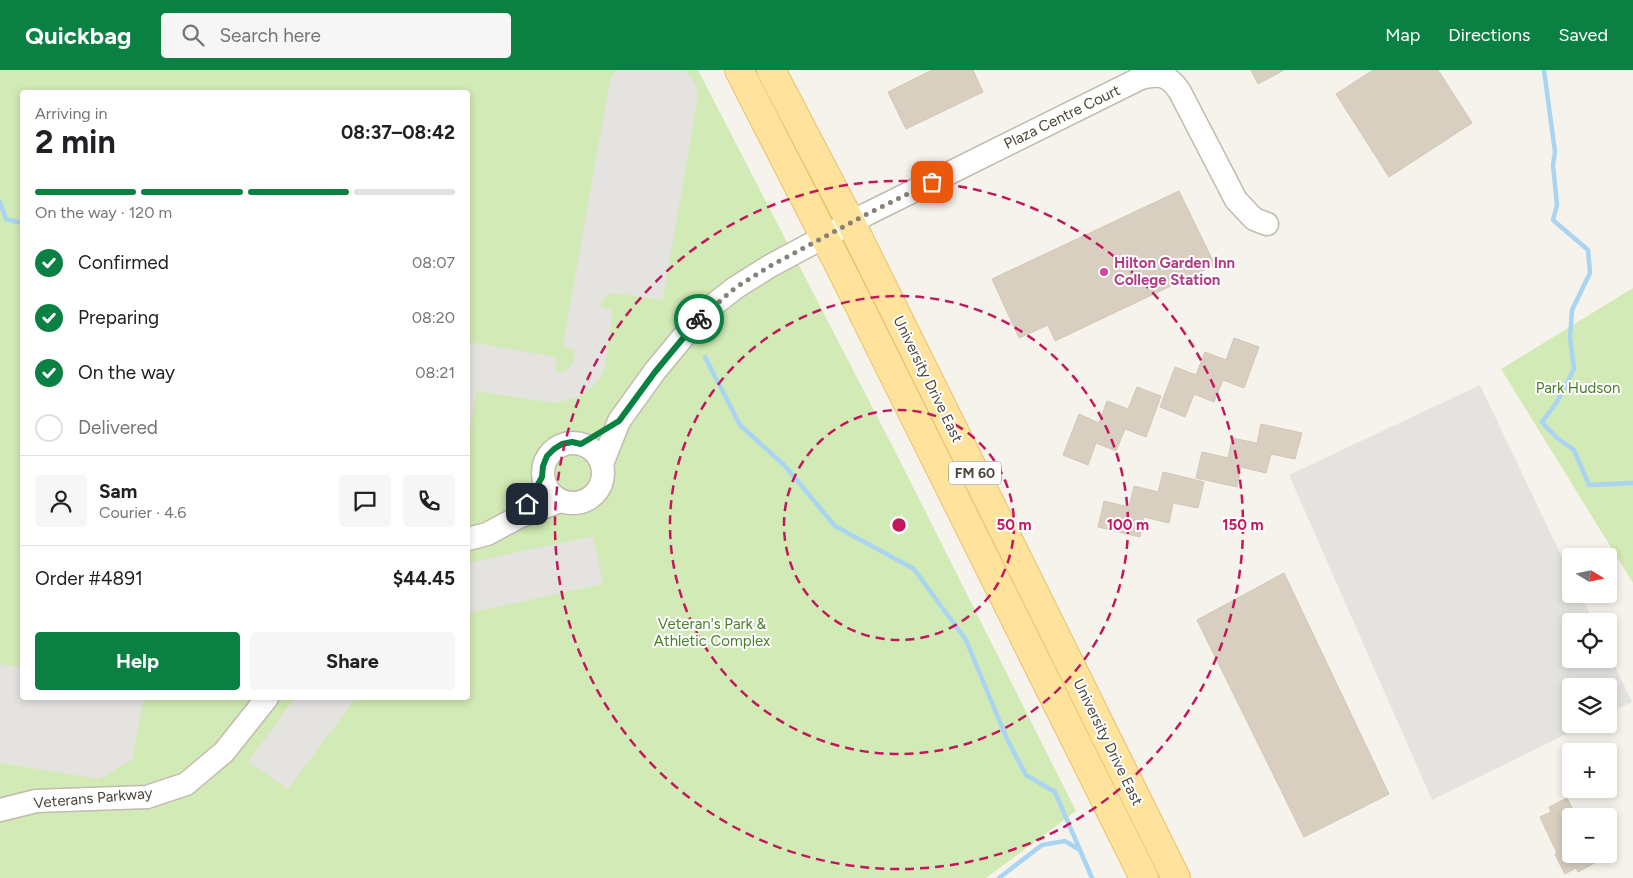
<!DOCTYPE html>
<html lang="en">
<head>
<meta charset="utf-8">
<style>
	body { margin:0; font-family:Figtree,sans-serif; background:#f6f6f6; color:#202124; height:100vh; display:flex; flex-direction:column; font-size:19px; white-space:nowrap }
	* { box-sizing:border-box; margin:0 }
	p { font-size:16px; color:#757577 }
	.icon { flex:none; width:28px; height:28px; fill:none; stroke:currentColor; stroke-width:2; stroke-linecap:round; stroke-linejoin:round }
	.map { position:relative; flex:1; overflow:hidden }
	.panel { position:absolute; left:20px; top:20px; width:450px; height:610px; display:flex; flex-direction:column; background:#fff; border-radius:5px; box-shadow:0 2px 8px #0003 }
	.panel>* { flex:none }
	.needle { width:32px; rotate:100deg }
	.buttons { position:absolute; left:1562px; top:478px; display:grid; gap:10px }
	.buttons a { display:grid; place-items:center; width:55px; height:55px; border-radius:5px; background:#fff; box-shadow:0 2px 8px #0003; font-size:25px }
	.pin { position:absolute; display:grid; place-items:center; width:42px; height:42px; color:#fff; margin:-21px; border-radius:10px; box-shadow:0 2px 8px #0006 }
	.courier { position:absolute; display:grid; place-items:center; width:50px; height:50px; margin:-25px; border:4px solid #0b8043; border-radius:50%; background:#fff; color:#222; box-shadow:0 1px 6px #0007 }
	.summary em { font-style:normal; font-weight:700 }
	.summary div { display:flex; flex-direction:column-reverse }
	.summary { display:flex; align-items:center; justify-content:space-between; height:85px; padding:0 15px }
	h1 { font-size:32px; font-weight:700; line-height:38px }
	.bar { display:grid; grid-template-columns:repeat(4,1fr); gap:8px 5px; align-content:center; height:60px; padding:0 15px }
	.bar i { height:6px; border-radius:4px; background:#e0e0e0 }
	.bar .selected { background:#0b8043 }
	.bar p { grid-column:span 4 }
	.line { display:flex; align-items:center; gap:12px; padding:0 15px; border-top:1px solid #e0e0e0 }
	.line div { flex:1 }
	.round { display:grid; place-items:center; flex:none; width:52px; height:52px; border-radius:5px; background:#f6f6f6 }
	ol { padding:0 15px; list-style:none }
	li { display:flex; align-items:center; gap:15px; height:55px }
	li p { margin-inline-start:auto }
	li .icon { padding:5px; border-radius:50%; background:#0b8043; color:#fff; stroke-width:4 }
	li:last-child { color:#757577 }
	li i { width:28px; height:28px; border:2px solid #e0e0e0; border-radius:50% }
	.primary-button { display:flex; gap:10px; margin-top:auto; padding:10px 15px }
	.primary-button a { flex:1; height:58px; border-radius:5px; background:#0b8043; color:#fff; font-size:20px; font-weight:700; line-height:58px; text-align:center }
	.primary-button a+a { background:#f6f6f6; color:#202124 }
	header { display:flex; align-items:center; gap:30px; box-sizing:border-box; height:70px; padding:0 25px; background:#0b8043; color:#fff }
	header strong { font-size:24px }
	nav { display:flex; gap:28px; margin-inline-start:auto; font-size:18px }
	.search { width:350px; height:45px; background:#f6f6f6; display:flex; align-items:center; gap:12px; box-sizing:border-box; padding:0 18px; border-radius:5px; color:#757577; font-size:19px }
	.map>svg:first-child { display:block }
</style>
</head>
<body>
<header>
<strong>Quickbag</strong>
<div class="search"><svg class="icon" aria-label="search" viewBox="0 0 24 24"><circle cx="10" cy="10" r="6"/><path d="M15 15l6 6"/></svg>Search here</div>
<nav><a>Map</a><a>Directions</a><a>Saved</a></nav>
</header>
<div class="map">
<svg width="1633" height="808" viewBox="0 0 1633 808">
	<rect width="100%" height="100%" fill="#f6f3ec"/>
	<!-- green -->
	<g fill="#d2eab5" fill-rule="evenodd">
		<path d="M0,0H698L897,385L1076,741L986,808H0ZM22,22H468V628H22Z"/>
		<path d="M1633,218V513L1501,299Z"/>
	</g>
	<!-- parking -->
	<g fill="#e5e3e0">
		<path d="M617,0H685L695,13L698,25L663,230L612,223L606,226L601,232V237L613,240L605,296L600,308L592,317L576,328L554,333L477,321L468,369V272L557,287L556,302H562L569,298L573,291L575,280L563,275L610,10Z"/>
		<path d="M1480,315L1571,506V524H1580L1593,551H1571V589H1609V584L1632,632L1609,643V616H1571V654H1587L1432,730L1289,405Z"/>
		<path d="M593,466L603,514L468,543V493Z"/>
		<path d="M0,594L22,598V628H144L132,690L99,709L0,693Z"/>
		<path d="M295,628H356L288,719L248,692Z"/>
	</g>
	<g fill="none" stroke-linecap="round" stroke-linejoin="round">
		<!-- stream -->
		<g stroke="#a9d4f2" stroke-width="4.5">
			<path d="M1544,0L1555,82L1553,95L1557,135L1553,150L1588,180L1590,203L1572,240L1570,268L1574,299L1557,332L1542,352L1556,367L1574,380L1589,415L1633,413"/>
			<path d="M0,132L6,149L22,153"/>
			<path d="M705,287L740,355L785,396L835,456L914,499L966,570L1007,669L1026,705L1055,722L1092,808"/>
			<path d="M999,808L1042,775L1065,771L1078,779"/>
		</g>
	</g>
	<!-- building -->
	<g fill="#d8cfc1" stroke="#d3c7b4">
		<path d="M932,0H973L983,22L906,59L888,22Z"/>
		<path d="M1251,0H1284L1258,14Z"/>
		<path d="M1373,0H1438L1472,53L1389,107L1336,24Z"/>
		<path d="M1179,121L1215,195L1055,271L1048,255L1019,268L992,209Z"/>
		<path d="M1234,268L1259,277L1244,318L1223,310L1214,332L1194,324L1185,347L1160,337L1175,297L1196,305L1205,282L1226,290Z"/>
		<path d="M1137,317L1161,326L1146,367L1125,359L1116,381L1096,373L1088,395L1063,385L1079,344L1099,353L1107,331L1128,339Z"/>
		<path d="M1261,354L1302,363L1295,389L1271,384L1266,403L1241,397L1237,417L1196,408L1202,382L1228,388L1232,368L1257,373Z"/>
		<path d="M1163,402L1204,412L1198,438L1173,433L1169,453L1144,447L1140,467L1098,457L1104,431L1129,437L1134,416L1158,422Z"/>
		<path d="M1284,503L1389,724L1304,767L1197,550Z"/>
		<path d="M1567,728L1576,746H1571V784H1611L1578,802L1576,798L1565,804L1555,784L1557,783L1540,747L1551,742L1549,737Z"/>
	</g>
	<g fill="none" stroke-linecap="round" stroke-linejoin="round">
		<defs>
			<g id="minor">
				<circle cx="573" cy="403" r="30"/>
				<path d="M602,394L619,351L655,301L702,244L735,218L770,196L867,144L1141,8C1160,3 1169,5 1180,22L1236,130L1254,149L1267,154"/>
				<path d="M468,469L487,464L519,447L560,431"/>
				<path d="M0,740L36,731L147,727L186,714L224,682L267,628"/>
			</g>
			<g id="major">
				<path d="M739,0L840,197L1144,808"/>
				<path d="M771,0L851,153L1176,808"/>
			</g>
		</defs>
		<!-- minor casing -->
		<use href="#minor" stroke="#c2bbae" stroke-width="25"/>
		<!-- major casing -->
		<use href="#major" stroke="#e6c16a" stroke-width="30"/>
		<!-- minor -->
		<use href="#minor" stroke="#fff" stroke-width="22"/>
		<!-- major -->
		<use href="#major" stroke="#ffe39c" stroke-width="28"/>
	</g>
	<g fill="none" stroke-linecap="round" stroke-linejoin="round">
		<!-- done -->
		<path stroke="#878178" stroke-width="5" stroke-dasharray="0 9" d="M699,249L735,218L770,196L867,144L932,112"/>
		<!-- route -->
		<path stroke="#0b8043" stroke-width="6" d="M527,434L542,407L543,396L547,386L554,379L562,374L572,372L581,374L619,351L655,302L699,249"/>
	</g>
	<!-- distance rings -->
	<g fill="none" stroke="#c2185b" stroke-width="2.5" stroke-dasharray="9 6">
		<circle cx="899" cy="455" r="115"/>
		<circle cx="899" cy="455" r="229"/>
		<circle cx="899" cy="455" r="344"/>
	</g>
	<!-- markers -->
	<circle fill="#d1479c" stroke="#fff" stroke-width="2" cx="1104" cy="202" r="5"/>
	<g text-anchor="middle" stroke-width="4" stroke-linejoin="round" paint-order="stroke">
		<!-- shield labels -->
		<rect fill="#fff" stroke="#817c74" stroke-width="1" x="949" y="391.5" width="52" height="23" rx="4"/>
		<g font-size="14" font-weight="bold" fill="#4b4439">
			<text x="975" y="408">FM 60</text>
		</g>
		<!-- street labels -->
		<g font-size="15" fill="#4b4439" stroke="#fff">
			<text transform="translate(1062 47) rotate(-26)" y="5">Plaza Centre Court</text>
			<text transform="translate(928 309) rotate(64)" y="5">University Drive East</text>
			<text transform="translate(1108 672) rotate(64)" y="5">University Drive East</text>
			<text transform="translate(93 728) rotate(-5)" y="5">Veterans Parkway</text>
		</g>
		<!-- hotel labels -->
		<g font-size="15" font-weight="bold" fill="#b23c85" stroke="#fff" text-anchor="start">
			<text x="1114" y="198">Hilton Garden Inn<tspan x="1114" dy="17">College Station</tspan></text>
		</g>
		<!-- park labels -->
		<g font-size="15" fill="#4a7f2a" stroke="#fff">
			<text x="1578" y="323">Park Hudson</text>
			<text x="712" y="559">Veteran's Park &amp;<tspan x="712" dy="17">Athletic Complex</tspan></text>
		</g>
	</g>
	<circle cx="899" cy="455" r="8" fill="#c2185b" stroke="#fff" stroke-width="2.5"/>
	<g font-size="15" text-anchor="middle" font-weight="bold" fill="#c2185b" stroke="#fff" stroke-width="4" stroke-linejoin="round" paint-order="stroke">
		<text x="1014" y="460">50 m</text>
		<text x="1128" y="460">100 m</text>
		<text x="1243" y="460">150 m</text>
	</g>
</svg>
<div class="buttons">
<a><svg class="needle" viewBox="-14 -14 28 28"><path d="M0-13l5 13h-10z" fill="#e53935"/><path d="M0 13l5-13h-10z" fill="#757577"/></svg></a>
<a><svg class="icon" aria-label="locate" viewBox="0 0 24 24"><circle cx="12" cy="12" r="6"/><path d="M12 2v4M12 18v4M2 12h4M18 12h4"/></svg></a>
<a><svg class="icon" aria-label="layers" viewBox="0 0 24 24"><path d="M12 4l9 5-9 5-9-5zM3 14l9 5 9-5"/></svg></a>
<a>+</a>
<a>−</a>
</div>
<div class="pin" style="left:932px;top:112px;background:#ea580c"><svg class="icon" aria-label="bag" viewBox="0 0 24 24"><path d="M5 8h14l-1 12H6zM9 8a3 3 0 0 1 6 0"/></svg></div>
<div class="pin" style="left:527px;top:434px;background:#1f2937"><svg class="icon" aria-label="home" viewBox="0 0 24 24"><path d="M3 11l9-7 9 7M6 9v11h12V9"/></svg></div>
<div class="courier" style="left:699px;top:249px"><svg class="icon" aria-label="bike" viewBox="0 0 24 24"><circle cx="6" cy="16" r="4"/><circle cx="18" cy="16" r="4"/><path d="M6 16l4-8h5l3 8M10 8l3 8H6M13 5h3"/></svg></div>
<section class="panel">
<div class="summary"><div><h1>2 min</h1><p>Arriving in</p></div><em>08:37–08:42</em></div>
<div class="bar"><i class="selected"></i><i class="selected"></i><i class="selected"></i><i></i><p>On the way · 120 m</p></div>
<ol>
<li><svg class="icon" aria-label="check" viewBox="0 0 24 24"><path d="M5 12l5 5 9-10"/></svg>Confirmed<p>08:07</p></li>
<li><svg class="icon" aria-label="check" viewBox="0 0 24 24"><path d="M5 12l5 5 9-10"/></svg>Preparing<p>08:20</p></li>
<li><svg class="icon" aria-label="check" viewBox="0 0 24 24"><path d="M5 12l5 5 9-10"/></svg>On the way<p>08:21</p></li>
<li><i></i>Delivered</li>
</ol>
<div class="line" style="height:90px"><a class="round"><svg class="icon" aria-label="person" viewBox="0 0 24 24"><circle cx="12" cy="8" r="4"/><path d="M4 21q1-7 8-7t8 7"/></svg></a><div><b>Sam</b><p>Courier · 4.6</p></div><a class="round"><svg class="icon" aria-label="chat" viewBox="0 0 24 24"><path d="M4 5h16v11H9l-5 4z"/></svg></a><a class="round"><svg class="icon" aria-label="phone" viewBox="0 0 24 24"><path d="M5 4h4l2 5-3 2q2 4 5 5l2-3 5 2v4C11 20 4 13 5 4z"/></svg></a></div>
<div class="line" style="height:65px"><div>Order #4891</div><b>$44.45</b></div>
<div class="primary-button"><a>Help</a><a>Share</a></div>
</section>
</div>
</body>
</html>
